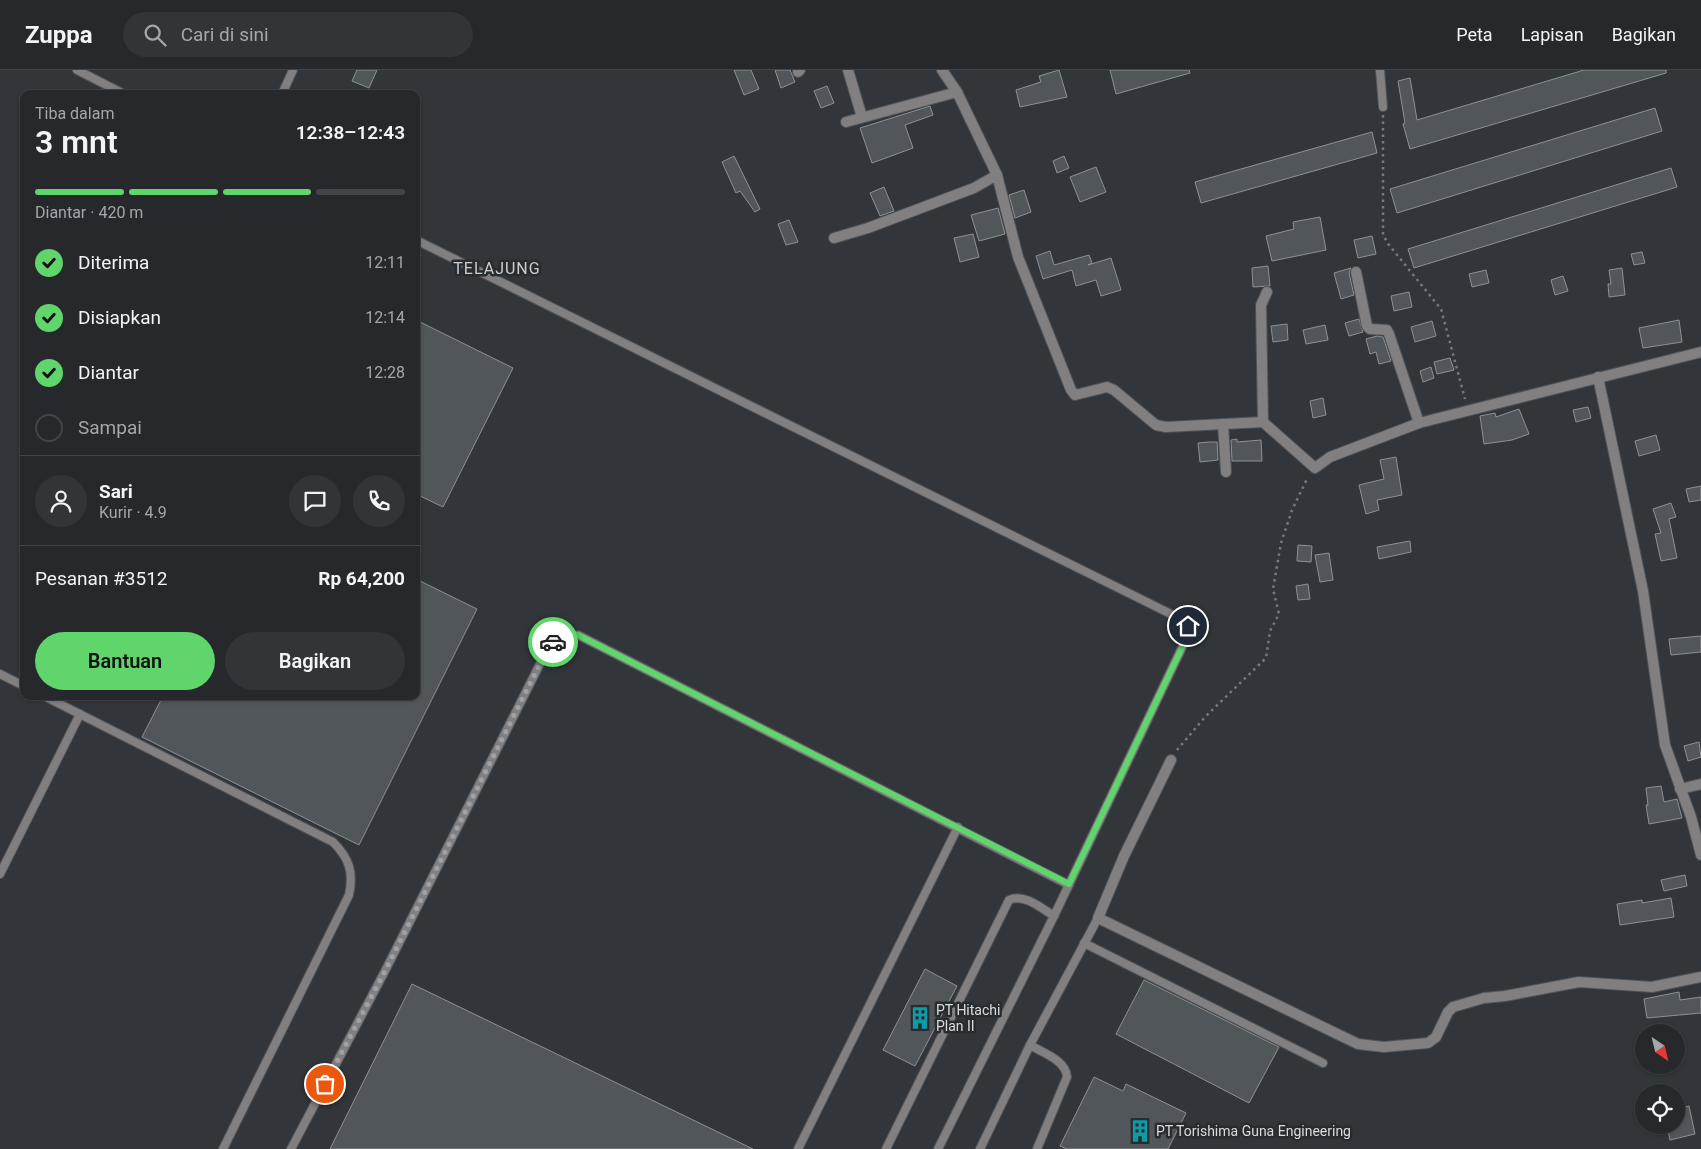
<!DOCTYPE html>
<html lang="id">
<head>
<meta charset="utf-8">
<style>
	body { margin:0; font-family:Roboto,sans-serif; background:#323438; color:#f1f3f6; height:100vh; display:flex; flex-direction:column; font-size:19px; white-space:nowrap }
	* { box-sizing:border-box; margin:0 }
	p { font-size:16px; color:#a4a6a9 }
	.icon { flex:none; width:28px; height:28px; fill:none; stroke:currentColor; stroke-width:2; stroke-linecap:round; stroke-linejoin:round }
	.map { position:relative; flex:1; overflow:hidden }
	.panel { position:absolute; left:20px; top:20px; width:400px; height:610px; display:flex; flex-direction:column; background:#26282c; border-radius:10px; box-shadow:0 1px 4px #0004,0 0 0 1px #424448 }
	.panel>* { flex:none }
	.needle { width:32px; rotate:145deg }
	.fabs { position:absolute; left:1635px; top:954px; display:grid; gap:10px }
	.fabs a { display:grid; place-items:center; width:50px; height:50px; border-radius:50%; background:#26282c; box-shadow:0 1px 4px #0004,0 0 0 1px #424448; font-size:25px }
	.pin { position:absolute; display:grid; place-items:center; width:42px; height:42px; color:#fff; margin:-21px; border:2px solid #fff; border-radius:50%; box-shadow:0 1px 5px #0007 }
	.courier { position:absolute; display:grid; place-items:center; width:50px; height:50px; margin:-25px; border:4px solid #5fd56b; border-radius:50%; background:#fff; color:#222; box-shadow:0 1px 6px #0007 }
	.summary em { font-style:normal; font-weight:600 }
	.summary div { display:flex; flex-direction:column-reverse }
	.summary { display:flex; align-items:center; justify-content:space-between; height:85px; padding:0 15px }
	h1 { font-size:32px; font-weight:600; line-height:38px }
	.bar { display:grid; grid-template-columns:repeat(4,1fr); gap:8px 5px; align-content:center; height:60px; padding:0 15px }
	.bar i { height:6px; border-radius:4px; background:#424448 }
	.bar .active { background:#5fd56b }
	.bar p { grid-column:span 4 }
	.line { display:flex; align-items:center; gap:12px; padding:0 15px; border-top:1px solid #424448 }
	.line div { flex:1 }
	.round { display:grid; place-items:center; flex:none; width:52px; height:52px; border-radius:26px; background:#323438 }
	ol { padding:0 15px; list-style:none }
	li { display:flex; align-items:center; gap:15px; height:55px }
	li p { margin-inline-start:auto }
	li .icon { padding:5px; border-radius:50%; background:#5fd56b; color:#111; stroke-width:4 }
	li:last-child { color:#a4a6a9 }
	li i { width:28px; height:28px; border:2px solid #424448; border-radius:50% }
	.button { display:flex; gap:10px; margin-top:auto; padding:10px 15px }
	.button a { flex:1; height:58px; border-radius:30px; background:#5fd56b; color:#111; font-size:20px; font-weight:600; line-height:58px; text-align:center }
	.button a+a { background:#323438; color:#f1f3f6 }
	header { display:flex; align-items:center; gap:30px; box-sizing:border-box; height:70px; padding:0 25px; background:#26282c; border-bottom:1px solid #424448 }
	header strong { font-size:24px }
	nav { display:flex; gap:28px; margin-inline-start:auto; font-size:18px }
	.search { width:350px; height:45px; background:#323438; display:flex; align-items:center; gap:12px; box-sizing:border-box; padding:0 18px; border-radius:28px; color:#a4a6a9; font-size:19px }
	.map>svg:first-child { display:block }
</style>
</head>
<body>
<header>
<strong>Zuppa</strong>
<div class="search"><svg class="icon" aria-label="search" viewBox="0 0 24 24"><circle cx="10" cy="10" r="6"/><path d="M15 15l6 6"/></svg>Cari di sini</div>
<nav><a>Peta</a><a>Lapisan</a><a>Bagikan</a></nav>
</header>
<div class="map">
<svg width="1701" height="1079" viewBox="0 0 1701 1079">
	<rect width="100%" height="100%" fill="#32363a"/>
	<!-- building -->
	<g fill="#51565a" stroke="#8d9196">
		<path d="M357,0H377L369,18L352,11Z"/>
		<path d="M734,0H751L759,19L744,25Z"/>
		<path d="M775,0H790L795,12L781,18Z"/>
		<path d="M1059,0L1067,27L1020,37L1016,20L1041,12L1039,6Z"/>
		<path d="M1110,0H1189L1190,3L1116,24Z"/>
		<path d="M1584,0H1666V3L1410,79L1403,54L1405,53L1398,11L1410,8L1417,50Z"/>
		<path d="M827,16L834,33L821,38L814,21Z"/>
		<path d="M930,36L933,45L905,55L913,78L872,93L860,58Z"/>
		<path d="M1655,38L1662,61L1397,143L1390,119Z"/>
		<path d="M1372,62L1377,83L1201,133L1195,112Z"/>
		<path d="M734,86L760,139L755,142L740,121L736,123L722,92Z"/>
		<path d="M1064,86L1069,98L1057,103L1053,91Z"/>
		<path d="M1096,97L1106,122L1080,132L1070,107Z"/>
		<path d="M1671,98L1677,117L1414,198L1408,179Z"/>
		<path d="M884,117L894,141L880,146L870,123Z"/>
		<path d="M1024,120L1031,142L1015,148L1009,125Z"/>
		<path d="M998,138L1005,164L979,171L971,145Z"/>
		<path d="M1320,147L1326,180L1272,191L1266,166L1294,159L1293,152Z"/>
		<path d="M789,150L798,172L786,175L778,154Z"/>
		<path d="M973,164L979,187L960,192L954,168Z"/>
		<path d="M1372,166L1376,184L1358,188L1354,170Z"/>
		<path d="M1050,181L1054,195L1089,185L1092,193L1088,195L1111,188L1121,220L1101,226L1096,210L1076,216L1072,200L1043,209L1036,186Z"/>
		<path d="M1642,182L1645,193L1634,195L1631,184Z"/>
		<path d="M1268,196L1270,216L1253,217L1252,198Z"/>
		<path d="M1351,198L1349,203L1354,225L1341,229L1334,203Z"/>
		<path d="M1622,198L1625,225L1609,227L1608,214H1611L1609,200Z"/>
		<path d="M1486,200L1489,213L1472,217L1469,204Z"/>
		<path d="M1563,206L1568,221L1555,225L1551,210Z"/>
		<path d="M1409,222L1412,237L1394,241L1391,226Z"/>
		<path d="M1359,249L1363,262L1349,266L1345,253Z"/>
		<path d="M416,250L513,298L443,437L416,424Z"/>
		<path d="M1679,250L1682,272L1643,278L1639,258Z"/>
		<path d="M1432,251L1436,266L1415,272L1411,257Z"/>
		<path d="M1287,254L1288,270L1273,272L1271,256Z"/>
		<path d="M1325,255L1328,270L1306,274L1303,260Z"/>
		<path d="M1377,266L1383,267L1391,291L1379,294L1376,282L1370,284L1366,269Z"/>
		<path d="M1450,288L1454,300L1437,304L1434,292Z"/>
		<path d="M1431,297L1434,308L1423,312L1420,301Z"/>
		<path d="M1323,328L1326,345L1313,348L1310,331Z"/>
		<path d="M1588,337L1591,348L1576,352L1573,340Z"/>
		<path d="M1519,339L1529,364L1512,370L1484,374L1480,346L1495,343L1496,347Z"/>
		<path d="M1656,365L1660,380L1639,386L1635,371Z"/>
		<path d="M1237,369V372L1261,370L1262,391H1232L1231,370Z"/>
		<path d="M1209,372H1217L1218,390L1200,392L1198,373Z"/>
		<path d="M1396,387L1402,425L1377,430L1379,440L1366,444L1359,415L1384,409L1380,390Z"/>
		<path d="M1701,416V430L1689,432L1686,419Z"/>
		<path d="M1671,433L1676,447L1669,449L1677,488L1661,491L1655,464L1661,463L1653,439Z"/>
		<path d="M1410,471L1411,482L1379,489L1377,477Z"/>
		<path d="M1298,475L1312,476L1311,492L1297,491Z"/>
		<path d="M1329,483L1333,510L1320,512L1315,485Z"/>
		<path d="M416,509L477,539L359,775L142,667L163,626H416Z"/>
		<path d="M1308,514L1310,529L1298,530L1296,516Z"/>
		<path d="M1701,566V582L1671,585L1669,569Z"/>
		<path d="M1699,672L1701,687L1688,691L1684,676Z"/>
		<path d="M1661,716L1664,732L1677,729L1682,748L1649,754L1646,735H1648L1646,718Z"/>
		<path d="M1685,805L1687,816L1664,821L1661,810Z"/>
		<path d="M1671,828L1674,847L1620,855L1617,834L1642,830V833Z"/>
		<path d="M925,899L957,916L915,996L883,980Z"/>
		<path d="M1144,910L1279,977L1249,1033L1116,964Z"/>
		<path d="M412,914L753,1079H330Z"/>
		<path d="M1679,922L1680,930L1701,927V943L1647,948L1644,929Z"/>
		<path d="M1094,1007L1123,1021L1126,1014L1186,1043L1168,1079H1067L1060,1076Z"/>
		<path d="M1689,1036L1695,1064L1670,1070L1667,1055H1676V1039Z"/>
	</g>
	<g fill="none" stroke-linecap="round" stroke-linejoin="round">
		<defs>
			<g id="service">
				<path d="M77,0L124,24"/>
				<path d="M1380,0L1383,37"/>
				<path d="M282,24L293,0"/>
				<path d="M416,170L1185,551L1188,556V565L1054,846L938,1079"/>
				<path d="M0,604L24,616"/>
				<path d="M44,626L333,772C349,788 354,802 349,825L223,1079"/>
				<path d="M0,804L80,644"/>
				<path d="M1084,873L1323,993"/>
				<path d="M1030,975C1043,983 1066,990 1067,1007L1037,1079"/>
				<path d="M291,1079L385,901L546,582L554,570L578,565L1069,815"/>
				<path d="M798,1079L958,757"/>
				<path d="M886,1079L1009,830C1024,823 1041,838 1054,846"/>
				<path d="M980,1079L1030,975L1098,848"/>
			</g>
			<g id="minor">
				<path d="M848,0L862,47"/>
				<path d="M942,0L957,22L997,105L1018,187L1071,320L1075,325L1107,317L1114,320L1156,355L1166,357L1263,352L1315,398L1330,387L1419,353L1701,282"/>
				<path d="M798,2L800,0"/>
				<path d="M846,52L957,22"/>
				<path d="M834,168L868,158L974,118L997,105"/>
				<path d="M1356,202L1367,256L1370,259L1387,260L1389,264L1419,353"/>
				<path d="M1598,307L1643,521L1665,675L1691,747L1701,785"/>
				<path d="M1263,352L1261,235L1267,222"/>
				<path d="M1223,354L1226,402"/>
				<path d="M1171,690L1124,786L1098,848L1358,974L1384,977L1428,973L1436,967L1448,942L1453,937L1484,928L1505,926L1579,912L1652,917L1701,907"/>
				<path d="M1680,719L1701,714"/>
			</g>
		</defs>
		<!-- service casing -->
		<use href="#service" stroke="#505458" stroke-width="10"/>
		<!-- minor casing -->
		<use href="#minor" stroke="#505458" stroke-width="12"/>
		<!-- path -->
		<g stroke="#76797d" stroke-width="2.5" stroke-dasharray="2.5 4" stroke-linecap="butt">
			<path d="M1383,45V165L1389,175L1441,239L1465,329"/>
			<path d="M1177,680L1205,647L1266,588L1270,561L1279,544L1273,519L1281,473L1292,440L1308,407"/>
		</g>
		<!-- service -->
		<use href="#service" stroke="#827f80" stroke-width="8"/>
		<!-- minor -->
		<use href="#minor" stroke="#827f80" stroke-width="10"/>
	</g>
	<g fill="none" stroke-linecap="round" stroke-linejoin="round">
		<!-- done -->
		<path stroke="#9fa3a5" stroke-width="5" stroke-dasharray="0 9" d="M325,1014L385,901L546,582L553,572"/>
		<!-- route -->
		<path stroke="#5fd56b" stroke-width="6" d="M553,572L578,565L1069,814L1188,565V556"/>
	</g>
	<!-- icons -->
	<defs>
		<symbol id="building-bare" viewBox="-9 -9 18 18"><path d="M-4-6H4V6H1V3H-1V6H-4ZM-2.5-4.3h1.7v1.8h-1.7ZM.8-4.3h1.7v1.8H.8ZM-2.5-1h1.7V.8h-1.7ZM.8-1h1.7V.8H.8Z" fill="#0f9aa8" stroke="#282c2f" stroke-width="2.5" paint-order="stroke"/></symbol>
	</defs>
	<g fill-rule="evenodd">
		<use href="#building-bare" x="904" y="932" width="32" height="32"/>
		<use href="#building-bare" x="1124" y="1045" width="32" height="32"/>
	</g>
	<g text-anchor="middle" stroke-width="5" stroke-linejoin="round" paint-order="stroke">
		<!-- poi labels -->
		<g font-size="14" fill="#dadddf" stroke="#282c2f" text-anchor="start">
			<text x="936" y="945">PT Hitachi<tspan x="936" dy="16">Plan II</tspan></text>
			<text x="1156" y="1066">PT Torishima Guna Engineering</text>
		</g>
		<!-- quarter labels -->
		<g font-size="16" letter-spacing="1" fill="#c8cdd2" stroke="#282c2f">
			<text x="497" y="204">TELAJUNG</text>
		</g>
	</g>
</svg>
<div class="fabs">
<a><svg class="needle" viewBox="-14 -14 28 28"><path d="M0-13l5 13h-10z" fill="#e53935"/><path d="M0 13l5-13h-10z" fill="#a4a6a9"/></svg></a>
<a><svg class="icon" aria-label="locate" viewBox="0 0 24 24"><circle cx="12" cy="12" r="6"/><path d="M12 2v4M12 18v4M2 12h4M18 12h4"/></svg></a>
</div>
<div class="pin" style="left:325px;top:1014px;background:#ea580c"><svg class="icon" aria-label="bag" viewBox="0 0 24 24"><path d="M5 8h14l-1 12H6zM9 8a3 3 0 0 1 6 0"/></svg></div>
<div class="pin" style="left:1188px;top:556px;background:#1f2937"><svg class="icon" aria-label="home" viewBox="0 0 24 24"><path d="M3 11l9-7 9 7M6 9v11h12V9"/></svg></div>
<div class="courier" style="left:553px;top:572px"><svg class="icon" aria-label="car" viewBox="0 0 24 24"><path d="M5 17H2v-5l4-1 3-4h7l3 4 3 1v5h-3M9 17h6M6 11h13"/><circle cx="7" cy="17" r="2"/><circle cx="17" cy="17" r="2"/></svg></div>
<section class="panel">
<div class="summary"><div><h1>3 mnt</h1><p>Tiba dalam</p></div><em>12:38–12:43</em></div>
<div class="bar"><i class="active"></i><i class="active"></i><i class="active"></i><i></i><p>Diantar · 420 m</p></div>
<ol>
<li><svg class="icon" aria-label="check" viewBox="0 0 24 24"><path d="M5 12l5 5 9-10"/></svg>Diterima<p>12:11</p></li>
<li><svg class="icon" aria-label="check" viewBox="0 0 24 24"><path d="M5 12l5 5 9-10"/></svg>Disiapkan<p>12:14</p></li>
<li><svg class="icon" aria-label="check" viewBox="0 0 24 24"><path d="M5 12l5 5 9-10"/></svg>Diantar<p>12:28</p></li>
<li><i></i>Sampai</li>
</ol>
<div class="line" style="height:90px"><a class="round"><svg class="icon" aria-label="person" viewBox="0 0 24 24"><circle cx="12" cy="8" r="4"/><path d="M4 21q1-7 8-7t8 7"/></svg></a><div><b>Sari</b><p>Kurir · 4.9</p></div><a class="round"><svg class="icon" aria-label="chat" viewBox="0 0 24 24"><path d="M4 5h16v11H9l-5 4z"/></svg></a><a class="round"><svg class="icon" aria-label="phone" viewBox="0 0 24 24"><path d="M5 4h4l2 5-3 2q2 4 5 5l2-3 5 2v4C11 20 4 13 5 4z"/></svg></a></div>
<div class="line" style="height:65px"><div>Pesanan #3512</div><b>Rp 64,200</b></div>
<div class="button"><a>Bantuan</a><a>Bagikan</a></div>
</section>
</div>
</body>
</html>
